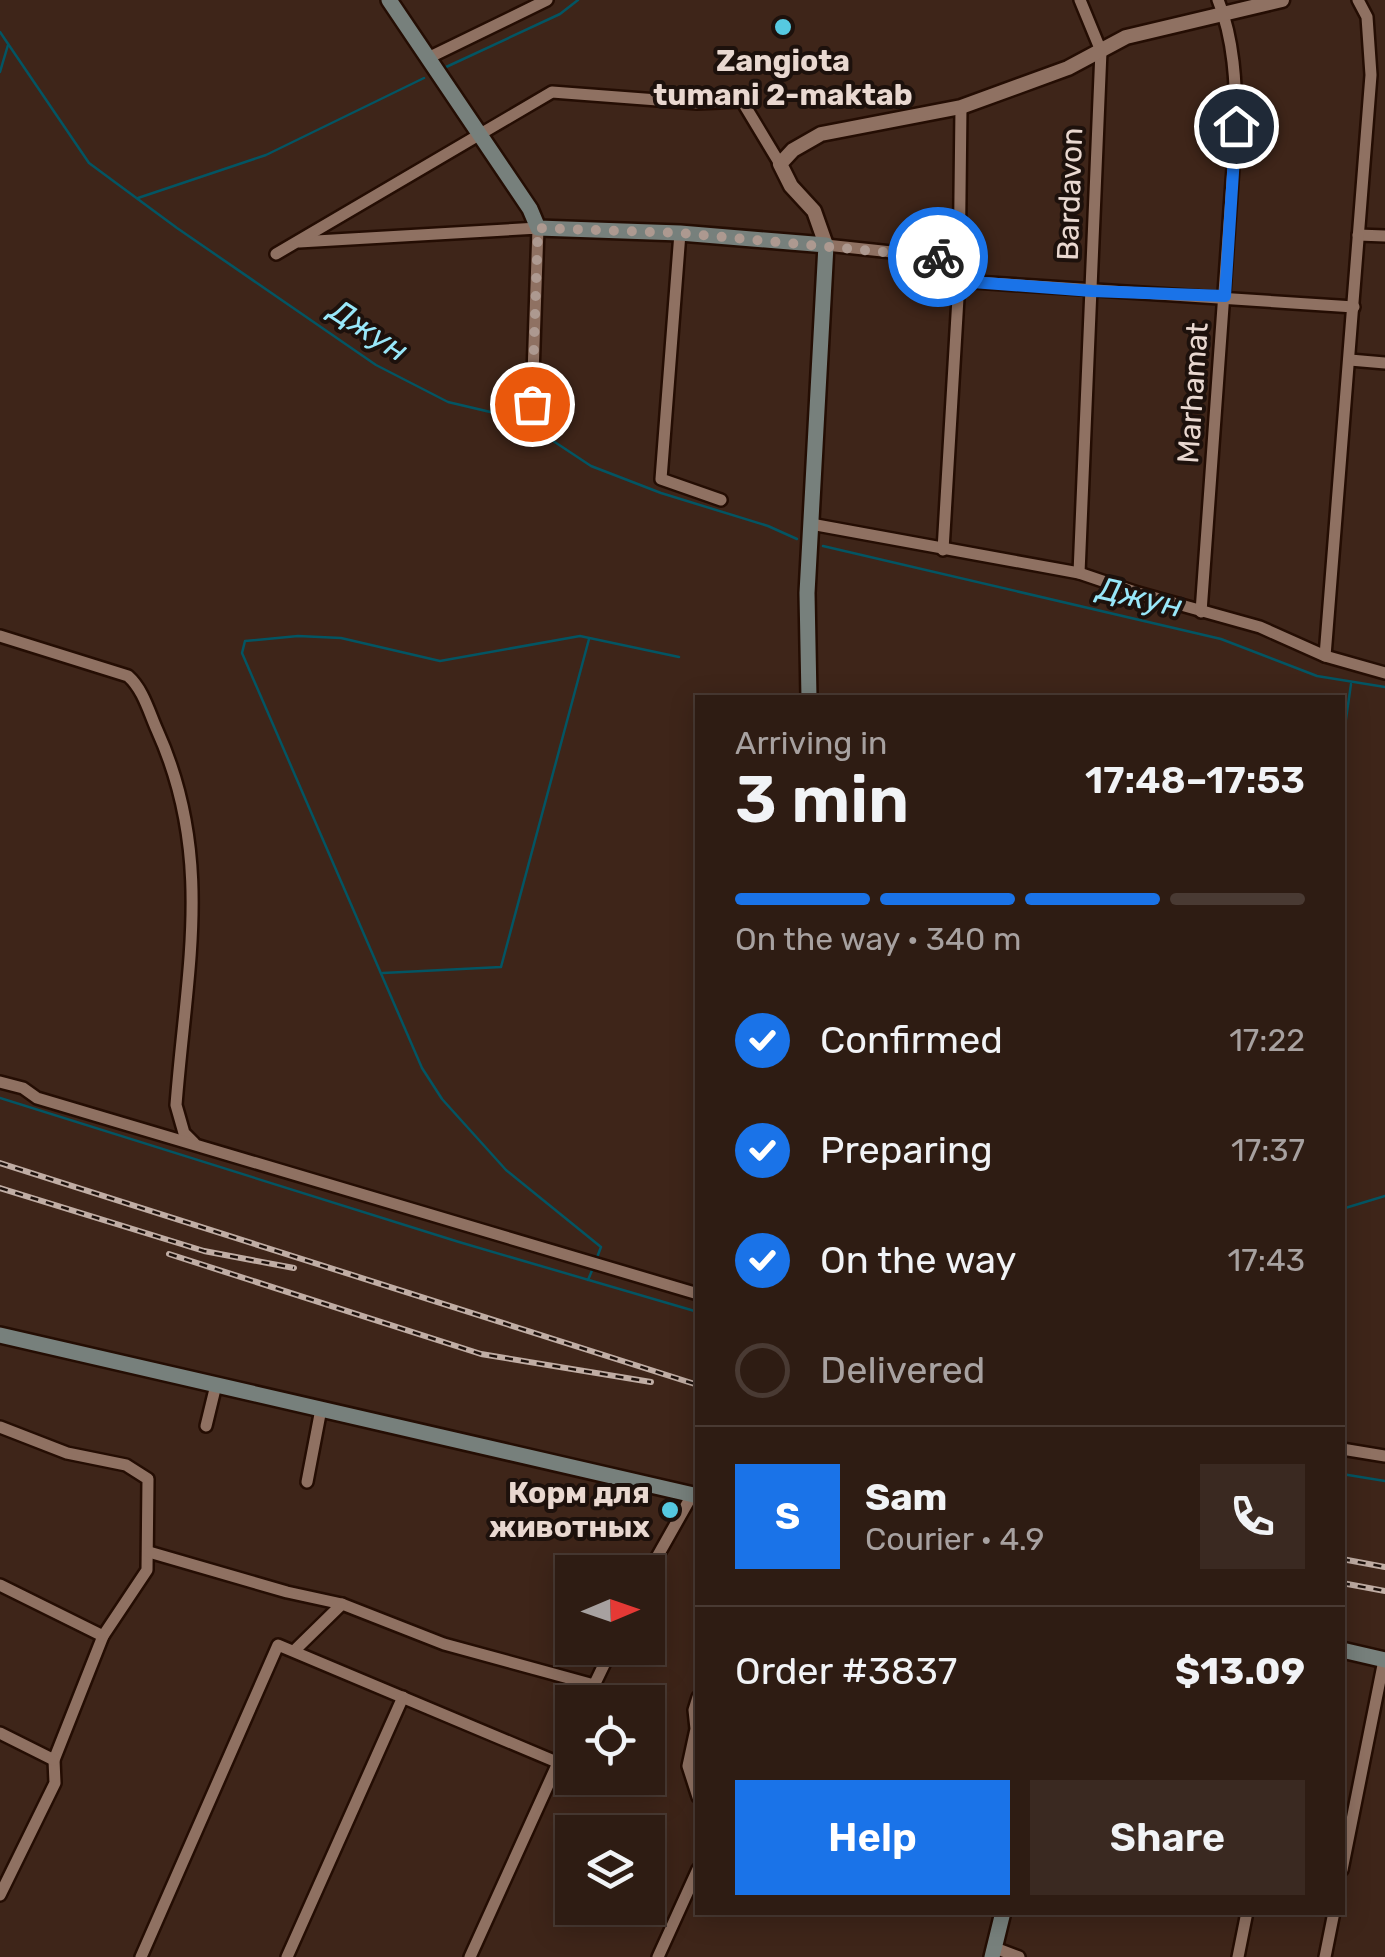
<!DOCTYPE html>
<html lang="en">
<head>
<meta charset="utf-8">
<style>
	body { margin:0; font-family:Rubik,sans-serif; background:#3a2921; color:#f1f3f6; height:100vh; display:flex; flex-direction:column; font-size:38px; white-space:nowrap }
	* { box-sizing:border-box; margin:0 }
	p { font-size:32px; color:#a7a1a0 }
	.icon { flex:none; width:55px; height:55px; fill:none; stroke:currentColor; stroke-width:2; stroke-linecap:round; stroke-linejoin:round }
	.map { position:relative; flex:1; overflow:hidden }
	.panel { position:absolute; left:695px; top:695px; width:650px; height:1220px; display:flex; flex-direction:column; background:#2e1c13; border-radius:0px; box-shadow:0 5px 25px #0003,0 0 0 2px #493a33 }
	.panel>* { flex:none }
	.needle { width:65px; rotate:88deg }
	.fabs { position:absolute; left:555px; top:1555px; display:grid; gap:20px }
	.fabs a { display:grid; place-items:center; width:110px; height:110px; border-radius:0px; background:#2e1c13; box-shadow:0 5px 25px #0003,0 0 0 2px #493a33; font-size:50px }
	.pin { position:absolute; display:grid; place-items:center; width:85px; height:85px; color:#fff; margin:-42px; border:5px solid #fff; border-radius:50%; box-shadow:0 2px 10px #0007 }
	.courier { position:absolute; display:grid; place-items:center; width:100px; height:100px; margin:-50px; border:8px solid #1a73e8; border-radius:50%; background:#fff; color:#222; box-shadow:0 2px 12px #0007 }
	.overview em { font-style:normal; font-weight:600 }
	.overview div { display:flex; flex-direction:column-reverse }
	.overview { display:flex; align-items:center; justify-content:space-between; height:170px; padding:0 40px }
	h1 { font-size:65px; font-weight:600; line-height:75px }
	.bar { display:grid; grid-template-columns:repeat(4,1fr); gap:15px 10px; align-content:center; height:120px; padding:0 40px }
	.bar i { height:12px; border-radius:8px; background:#493a33 }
	.bar .on { background:#1a73e8 }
	.bar p { grid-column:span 4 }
	.line { display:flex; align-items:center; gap:25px; padding:0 40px; border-top:2px solid #493a33 }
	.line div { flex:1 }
	.round { display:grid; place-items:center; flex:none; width:105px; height:105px; border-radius:0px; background:#3a2921 }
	ol { padding:0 40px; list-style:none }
	li { display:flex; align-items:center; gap:30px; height:110px }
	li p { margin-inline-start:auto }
	li .icon { padding:10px; border-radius:50%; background:#1a73e8; color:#fff; stroke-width:4 }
	li:last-child { color:#a7a1a0 }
	li i { width:55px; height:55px; border:5px solid #493a33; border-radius:50% }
	.primary-button { display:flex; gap:20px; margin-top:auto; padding:20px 40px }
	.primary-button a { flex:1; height:115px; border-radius:0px; background:#1a73e8; color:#fff; font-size:40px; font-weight:600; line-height:115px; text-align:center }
	.primary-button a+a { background:#3a2921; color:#f1f3f6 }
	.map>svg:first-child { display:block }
</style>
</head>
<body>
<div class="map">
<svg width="1385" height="1957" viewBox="0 0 1385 1957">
	<rect width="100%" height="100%" fill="#3e2519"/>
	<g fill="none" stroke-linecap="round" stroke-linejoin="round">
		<!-- stream -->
		<g stroke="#035563" stroke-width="2.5">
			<path d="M0,32L89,163L177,228L376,365L448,402L520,419L591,466L661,493L768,526L797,539"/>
			<path d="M444,68L560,14L578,0"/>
			<path d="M0,72L8,45"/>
			<path d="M138,198L266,155L424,78"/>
			<path d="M823,546L1221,639L1317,676L1385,687"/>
			<path d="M1342,747L1351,684"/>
			<path d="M383,973L501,967L589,639"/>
			<path d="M0,1098L459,1242L698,1312"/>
			<path d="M1342,1209L1385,1196"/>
			<path d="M596,1260L601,1247L506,1170L442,1099L422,1068L242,653L245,641L298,636L341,638L440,661L580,636L679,657"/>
			<path d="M588,1280L593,1268"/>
			<path d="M1342,1474L1385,1481"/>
		</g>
		<defs>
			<g id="minor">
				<path d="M428,58L547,0"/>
				<path d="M680,233L661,479L721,500"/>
				<path d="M1358,235L1385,236"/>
				<path d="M299,242L538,228L532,404"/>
				<path d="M826,245L957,259"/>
				<path d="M276,254L552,92L697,103L742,101L780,164"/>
				<path d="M959,281L1354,307"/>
				<path d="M1350,360L1385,363"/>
				<path d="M811,524L1079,573L1138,593L1260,627L1325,656L1385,673"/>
				<path d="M943,550L959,281L961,107"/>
				<path d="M1079,573L1101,51L1080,0"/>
				<path d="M1201,612L1236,126C1236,84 1234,39 1218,0"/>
				<path d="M0,636L128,676C143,689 149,712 157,730C215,858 186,972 176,1105L184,1133L194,1143"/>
				<path d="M1325,656L1371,75L1367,17L1358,0"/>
				<path d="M0,1082L23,1088L37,1098L698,1294"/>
				<path d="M206,1426L216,1385"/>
				<path d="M0,1427L67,1453L126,1465L148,1479L147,1570L103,1636L54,1760L55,1783L0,1895"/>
				<path d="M1342,1449L1385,1456"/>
				<path d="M307,1482L321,1409"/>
				<path d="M149,1552L287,1592L342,1604L444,1644L594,1685"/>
				<path d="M648,1573L692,1495"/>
				<path d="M0,1585L103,1636"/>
				<path d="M294,1651L342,1604"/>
				<path d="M698,1697L694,1710L696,1729L688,1766L698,1797"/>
				<path d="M586,1702L612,1648"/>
				<path d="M0,1733L54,1760"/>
				<path d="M1342,1870L1384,1660"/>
				<path d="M995,1948L1019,1957"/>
				<path d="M141,1957L278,1645L559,1763"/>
				<path d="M287,1957L403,1697"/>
				<path d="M470,1957L572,1732"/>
				<path d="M658,1957L698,1869"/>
				<path d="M1238,1957L1247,1912"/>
				<path d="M1325,1957L1334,1912"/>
			</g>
			<path id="tertiary" d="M826,245L814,211L791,186L780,164L793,150L821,134L961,107L1068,68L1126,37L1282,0"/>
			<g id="secondary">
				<path d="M389,0L530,209L538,228L680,233L826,245L807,593L809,698"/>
				<path d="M0,1335L698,1496"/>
				<path d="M1342,1650L1385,1660"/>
				<path d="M992,1957L1003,1912"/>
			</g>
		</defs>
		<!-- minor casing -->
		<use href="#minor" stroke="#240d03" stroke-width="16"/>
		<!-- tertiary casing -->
		<use href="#tertiary" stroke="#240d03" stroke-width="19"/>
		<!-- secondary casing -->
		<use href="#secondary" stroke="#240d03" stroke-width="20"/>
		<!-- minor -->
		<use href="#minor" stroke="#8f7162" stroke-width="11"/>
		<!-- tertiary -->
		<use href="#tertiary" stroke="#8f7162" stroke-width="14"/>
		<!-- secondary -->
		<use href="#secondary" stroke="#77807c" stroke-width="15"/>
		<defs>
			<g id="rail">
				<path d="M0,1163L698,1385"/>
				<path d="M0,1188L204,1251L294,1268"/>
				<path d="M169,1254L481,1354L651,1382"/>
				<path d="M1342,1559L1385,1567"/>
				<path d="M1342,1583L1385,1591"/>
			</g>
		</defs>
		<!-- rail casing -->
		<use href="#rail" stroke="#c0ada4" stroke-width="6"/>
		<!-- rail -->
		<use href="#rail" stroke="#1d110c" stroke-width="2.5" stroke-dasharray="8" stroke-linecap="butt"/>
	</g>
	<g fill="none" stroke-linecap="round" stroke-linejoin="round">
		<!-- done -->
		<path stroke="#ad9990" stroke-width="10" stroke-dasharray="0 18" d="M532,404L538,228L680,233L938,257"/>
		<!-- route -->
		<path stroke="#1a73e8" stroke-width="12" d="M938,257L957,259L959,281L1092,291L1225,296L1236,126"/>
	</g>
	<!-- markers -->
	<g fill="#56c9e1" stroke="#1d110c" stroke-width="4">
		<circle cx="783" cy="27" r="10"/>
		<circle cx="670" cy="1510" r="10"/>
	</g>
	<g text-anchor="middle" stroke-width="8" stroke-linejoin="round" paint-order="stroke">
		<!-- poi labels -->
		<g font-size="30" font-weight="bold" fill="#e9d8d0" stroke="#1d110c">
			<text x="783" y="71">Zangiota<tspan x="783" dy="34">tumani 2-maktab</tspan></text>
			<text x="650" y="1503" text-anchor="end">Корм для<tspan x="650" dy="34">животных</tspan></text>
		</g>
		<!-- street labels -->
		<g font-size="30" fill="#e9d8d0" stroke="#1d110c">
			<text transform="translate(1070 194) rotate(-88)" y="10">Bardavon</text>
			<text transform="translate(1193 393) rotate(-86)" y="10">Marhamat</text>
		</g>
		<!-- water labels -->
		<g font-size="32" font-style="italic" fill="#98e7f9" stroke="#1d110c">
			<text transform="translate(369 330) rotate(33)" y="11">Джун</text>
			<text transform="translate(1140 597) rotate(13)" y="11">Джун</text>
		</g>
	</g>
</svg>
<div class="fabs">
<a><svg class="needle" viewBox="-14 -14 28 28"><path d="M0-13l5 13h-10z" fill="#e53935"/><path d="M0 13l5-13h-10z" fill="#a7a1a0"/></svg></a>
<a><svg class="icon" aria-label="locate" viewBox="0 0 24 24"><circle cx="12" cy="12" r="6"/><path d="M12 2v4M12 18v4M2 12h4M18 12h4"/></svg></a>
<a><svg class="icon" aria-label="layers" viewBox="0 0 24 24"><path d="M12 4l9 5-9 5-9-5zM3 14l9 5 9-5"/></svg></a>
</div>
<div class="pin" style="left:532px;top:404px;background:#ea580c"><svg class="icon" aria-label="bag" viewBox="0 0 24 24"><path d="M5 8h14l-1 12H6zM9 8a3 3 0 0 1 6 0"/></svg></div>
<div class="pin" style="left:1236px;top:126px;background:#1f2937"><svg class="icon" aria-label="home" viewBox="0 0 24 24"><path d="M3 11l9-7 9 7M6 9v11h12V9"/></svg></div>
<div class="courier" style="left:938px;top:257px"><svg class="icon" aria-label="bike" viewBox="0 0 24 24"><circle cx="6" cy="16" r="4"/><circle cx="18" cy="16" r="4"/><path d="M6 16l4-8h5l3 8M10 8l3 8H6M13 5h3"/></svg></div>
<section class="panel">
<div class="overview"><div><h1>3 min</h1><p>Arriving in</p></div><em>17:48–17:53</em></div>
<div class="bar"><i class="on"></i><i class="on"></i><i class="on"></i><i></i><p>On the way · 340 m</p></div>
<ol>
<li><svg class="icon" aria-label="check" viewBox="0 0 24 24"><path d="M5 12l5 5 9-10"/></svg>Confirmed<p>17:22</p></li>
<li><svg class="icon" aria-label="check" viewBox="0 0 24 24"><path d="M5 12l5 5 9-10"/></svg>Preparing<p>17:37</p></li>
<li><svg class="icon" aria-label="check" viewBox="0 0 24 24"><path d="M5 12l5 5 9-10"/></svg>On the way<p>17:43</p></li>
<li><i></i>Delivered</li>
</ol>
<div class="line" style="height:180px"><b class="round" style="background:#1a73e8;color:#fff">S</b><div><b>Sam</b><p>Courier · 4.9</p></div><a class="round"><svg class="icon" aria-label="phone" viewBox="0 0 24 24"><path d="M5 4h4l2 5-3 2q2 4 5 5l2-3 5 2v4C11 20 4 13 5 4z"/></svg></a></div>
<div class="line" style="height:130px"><div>Order #3837</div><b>$13.09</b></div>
<div class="primary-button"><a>Help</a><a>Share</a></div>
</section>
</div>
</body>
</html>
